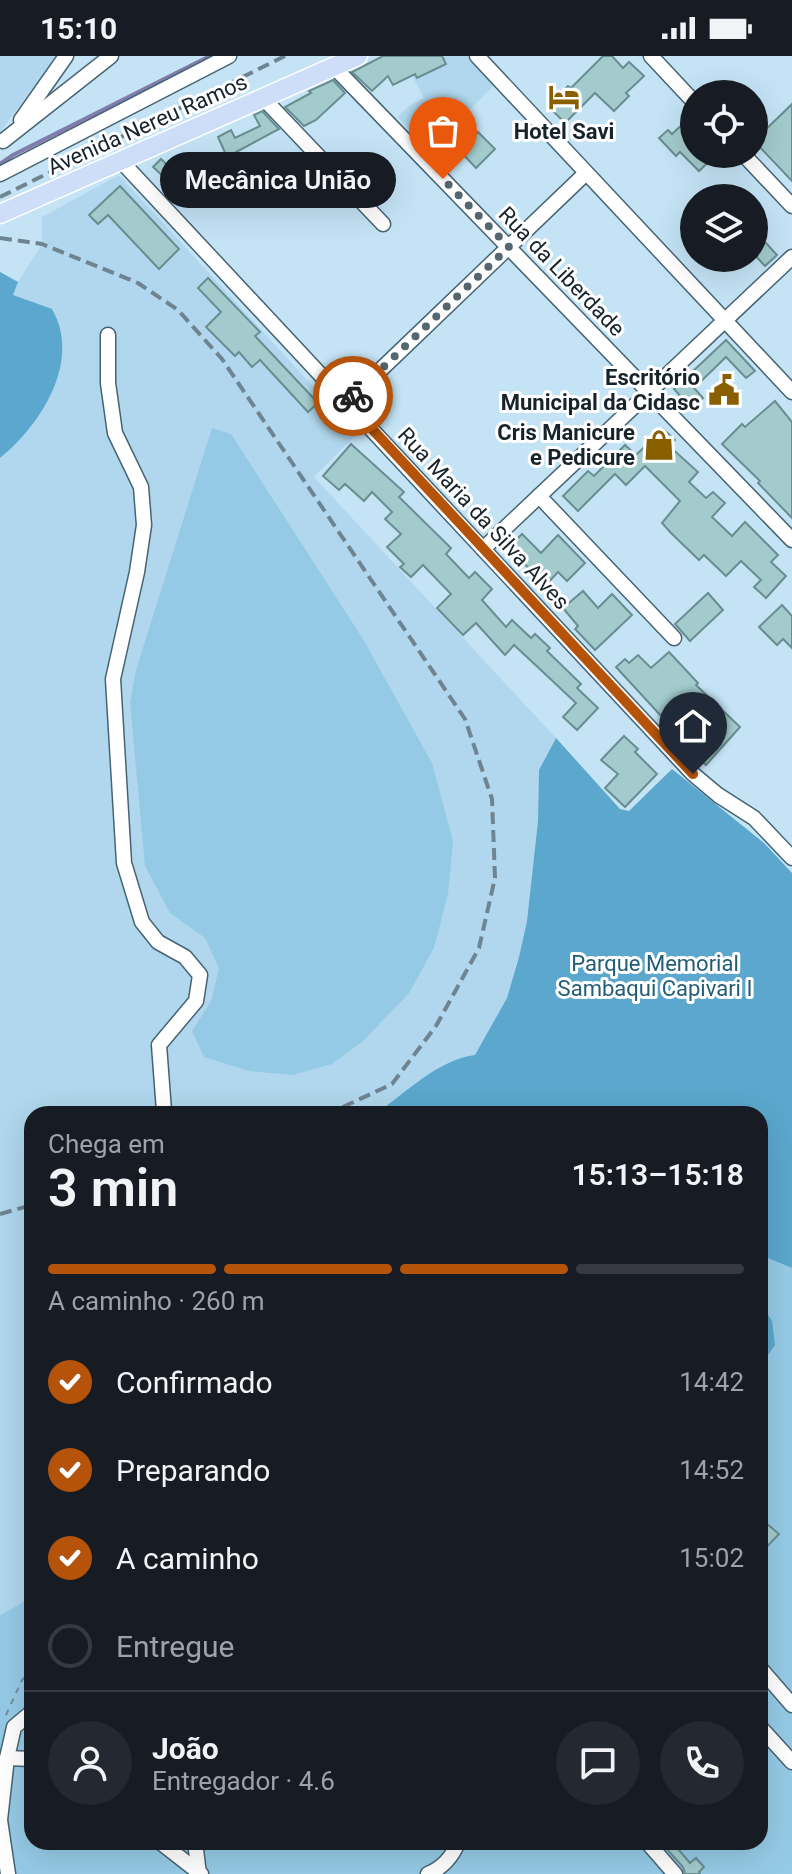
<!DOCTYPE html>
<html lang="pt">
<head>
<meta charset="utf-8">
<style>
	body { margin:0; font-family:Roboto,sans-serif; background:#242831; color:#f1f3f6; height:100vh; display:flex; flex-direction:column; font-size:30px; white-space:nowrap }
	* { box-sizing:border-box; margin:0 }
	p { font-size:26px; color:#9ea1a6 }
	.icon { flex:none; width:44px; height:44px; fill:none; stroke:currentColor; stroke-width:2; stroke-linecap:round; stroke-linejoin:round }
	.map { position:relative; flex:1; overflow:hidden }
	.sheet { position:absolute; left:24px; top:1050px; width:744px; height:744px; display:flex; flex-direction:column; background:#171b24; border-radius:24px; box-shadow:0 8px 32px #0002 }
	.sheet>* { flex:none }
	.controls { position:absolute; left:680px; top:24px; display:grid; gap:16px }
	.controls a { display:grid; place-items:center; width:88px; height:88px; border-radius:50%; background:#171b24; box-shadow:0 8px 32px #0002; font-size:40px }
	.pin { position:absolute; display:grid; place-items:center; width:68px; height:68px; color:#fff; margin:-82px -34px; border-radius:50% 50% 50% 0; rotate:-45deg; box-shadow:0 0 8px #0007 }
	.pin .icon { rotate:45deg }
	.courier { position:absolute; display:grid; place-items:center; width:80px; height:80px; margin:-40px; border:6px solid #b45309; border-radius:50%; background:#fff; color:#222; box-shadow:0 2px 10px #0007 }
	.bubble { position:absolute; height:56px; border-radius:28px; background:#171b24; box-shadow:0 8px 32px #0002; font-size:26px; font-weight:600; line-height:56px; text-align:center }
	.overview em { font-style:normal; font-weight:600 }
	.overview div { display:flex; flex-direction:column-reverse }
	.overview { display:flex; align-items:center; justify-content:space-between; height:136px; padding:0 24px }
	h1 { font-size:52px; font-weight:600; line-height:60px }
	.bar { display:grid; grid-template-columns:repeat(4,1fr); gap:12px 8px; align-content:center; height:96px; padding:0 24px }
	.bar i { height:10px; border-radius:6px; background:#363941 }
	.bar .on { background:#b45309 }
	.bar p { grid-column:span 4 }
	.line { display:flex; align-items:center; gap:20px; padding:0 24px; border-top:2px solid #363941 }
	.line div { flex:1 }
	.round { display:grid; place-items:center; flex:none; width:84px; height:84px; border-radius:42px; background:#242831 }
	ol { padding:0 24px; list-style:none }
	li { display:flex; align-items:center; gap:24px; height:88px }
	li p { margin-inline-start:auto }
	li .icon { padding:8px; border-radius:50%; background:#b45309; color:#fff; stroke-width:4 }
	li:last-child { color:#9ea1a6 }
	li i { width:44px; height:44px; border:4px solid #363941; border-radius:50% }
	.status { display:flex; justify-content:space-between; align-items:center; height:56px; padding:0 40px; background:#171b24; direction:ltr }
	.status svg { height:22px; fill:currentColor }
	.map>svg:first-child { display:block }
</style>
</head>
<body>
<div class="status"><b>15:10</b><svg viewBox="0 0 49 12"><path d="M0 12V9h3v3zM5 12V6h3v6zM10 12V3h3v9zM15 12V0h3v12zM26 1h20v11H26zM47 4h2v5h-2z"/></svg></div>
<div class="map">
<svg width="792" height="1818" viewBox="0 0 792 1818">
	<rect width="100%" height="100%" fill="#c4e4f6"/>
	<!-- built -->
	<g fill="#b0d7ed">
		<path d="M0,0H56L0,76Z"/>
		<path d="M402,0H468L495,28L430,94L397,61L409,50L424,42Z"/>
		<path d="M119,119L357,378L314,421L556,682L539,714L538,765L527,865L519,901L507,942L476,999L542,1058H32V1541L0,1559V216L18,226L42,188V161Z"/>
	</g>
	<!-- green -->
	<g fill="#95cae6">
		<path d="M212,372L231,378L363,583L432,707L453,785L448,838L434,892L409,937L363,985L332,1008L292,1019L249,1015L204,1001L192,975L211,945L219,912L205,882L170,857L145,810L130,646L136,614Z"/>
		<path d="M760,1199L792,1212V1818H0V1559L32,1541V1786H760Z"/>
	</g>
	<!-- forest -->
	<g fill="#5ba7cd">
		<path d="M0,216L18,226L13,239L52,253C82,305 41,369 0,402Z"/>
		<path d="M556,682L620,753L629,755L672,713L764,787L792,817V1212L760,1199V1058H375C406,1037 437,1004 475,999L507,942L519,901L527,865L538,765L539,714Z"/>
		<path d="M760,1246L772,1265L775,1289L760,1310Z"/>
	</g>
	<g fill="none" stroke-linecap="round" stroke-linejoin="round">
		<!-- stream -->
		<path stroke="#817cac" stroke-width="4" d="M0,108L13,99L210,0"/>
	</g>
	<!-- building -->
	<g fill="#a3cbcd" stroke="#688e91" stroke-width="2">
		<path d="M383,0H442L446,8L417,22L415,18L393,29L388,20L372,35L352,16Z"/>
		<path d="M603,0H612L623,12L629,6L644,20L626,37L629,40L614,55L595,37L565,67L548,50L568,30L571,32Z"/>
		<path d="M333,24L345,37L316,64L304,70L285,51L311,37L309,35Z"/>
		<path d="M792,48V125L754,85Z"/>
		<path d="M262,55L279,73L227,101L218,81L231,74L235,82L260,70L254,59Z"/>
		<path d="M684,67L694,77V98H717L699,115L680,96L676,100L659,82L668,74L672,78Z"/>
		<path d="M478,76L495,93L476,112L459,94Z"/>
		<path d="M161,103L177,118L180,113L192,123L178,134L153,111Z"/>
		<path d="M120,130L179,193L159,213L108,159L98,168L89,159Z"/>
		<path d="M754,174L777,199L765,210L754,198Z"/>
		<path d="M208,222L260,276L255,280L318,347L308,356L260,304L252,311L239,296L235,300L206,271L221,256L198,232Z"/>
		<path d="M726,284L755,315L746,322L726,301L694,332L703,342L692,353L674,333Z"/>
		<path d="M775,345L792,366V462L758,427L760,425L722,388L742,368L745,371Z"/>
		<path d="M663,373L675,384L669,390L698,416L689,426L706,442L713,436L725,447L712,461L732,480L745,466L778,499L771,506L786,520L766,542L754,531L761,524L741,505L726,520L704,499L699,504L671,477L662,467L680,445L645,410L626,429L615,418L578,455L563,440L588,415L594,420L625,389L636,399Z"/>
		<path d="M351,388L404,436L399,441L451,492L446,498L469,522L475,516L492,533L482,544L506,571L512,564L531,582L535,578L550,592L547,595L581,628L577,632L598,652L577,674L563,661L576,647L543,616L514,589L505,599L476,567L463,579L437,552L451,538L423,509L411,521L400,511L404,508L387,491L401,478L385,463L392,456L372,436L364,445L345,428L339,434L323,420Z"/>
		<path d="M522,478L541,497L558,479L585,507L567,525L558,516L545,530L509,491Z"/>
		<path d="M583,535L598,552L612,538L632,559L595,594L575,573L578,570L563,552Z"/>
		<path d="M708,537L723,554L690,585L675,568Z"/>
		<path d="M782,549L792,560V592L783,583L777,589L759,571Z"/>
		<path d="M669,596L698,627L696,629L740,671L706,709L687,691L703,674L688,660L674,674L616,611L625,603L629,607L638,599L651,612Z"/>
		<path d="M624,680L638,693L635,696L657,718L625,751L605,732L618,718L601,704Z"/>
		<path d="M760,1462L779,1478L760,1498Z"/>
		<path d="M672,1786L690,1807L696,1802L704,1811L699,1816L700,1818H685L683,1811L665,1791Z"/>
	</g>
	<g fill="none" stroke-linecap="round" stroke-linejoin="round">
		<defs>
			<g id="minor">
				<path d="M477,0L792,336"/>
				<path d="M651,0L694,46"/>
				<path d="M334,11L792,484"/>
				<path d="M263,42L383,168"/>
				<path d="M21,64L66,0"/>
				<path d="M3,85L111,0"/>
				<path d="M743,98L792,150"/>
				<path d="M121,105L693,718L718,739L754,762L792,802"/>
				<path d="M0,118L229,0"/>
				<path d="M108,279V327L115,377L141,431L144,469L137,516L113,623L124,807L142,866L158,886L185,901L200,919L196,945L159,989L164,1055"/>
				<path d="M347,346L586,117"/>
				<path d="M539,440L674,582"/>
				<path d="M483,493L792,201"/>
				<path d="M760,1612L792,1649"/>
				<path d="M760,1671L792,1706"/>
				<path d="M7,1702L32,1703"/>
				<path d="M160,1786L201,1818"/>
				<path d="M195,1786L199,1818"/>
				<path d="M647,1786L675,1818"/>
				<path d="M8,1818L0,1764L7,1702L14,1671L32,1656"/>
				<path d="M428,1818C442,1812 453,1800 458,1786"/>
			</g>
			<path id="major" d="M0,158L358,0"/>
		</defs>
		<!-- minor casing -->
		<use href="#minor" stroke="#476474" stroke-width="17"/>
		<!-- major casing -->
		<use href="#major" stroke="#fff" stroke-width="21"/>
		<!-- path -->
		<g stroke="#778e9b" stroke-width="2" stroke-dasharray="6 6" stroke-linecap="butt">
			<path d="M760,1591L767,1599"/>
			<path d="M6,1659L22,1624L32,1614"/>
		</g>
		<!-- minor -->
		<use href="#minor" stroke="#fff" stroke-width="14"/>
		<!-- major -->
		<use href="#major" stroke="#ceddf8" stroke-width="18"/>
		<!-- rail -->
		<g stroke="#6e8490" stroke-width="4" stroke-dasharray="12 6" stroke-linecap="butt">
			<path d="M0,141L285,0"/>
			<path d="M0,182L42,188L138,227L178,254L222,303L465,663L492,743L495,822L479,892L436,970L392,1028L328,1058"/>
			<path d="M0,1158L32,1149"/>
		</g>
	</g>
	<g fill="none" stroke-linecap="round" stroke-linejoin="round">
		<!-- done -->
		<path stroke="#546771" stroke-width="8" stroke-dasharray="0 14.4" d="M353,340L509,191L443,123"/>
		<!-- route -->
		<path stroke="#b45309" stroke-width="10" d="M353,340L347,346L693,718"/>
	</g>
	<!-- icons -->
	<defs>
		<symbol id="hotel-bare" viewBox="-9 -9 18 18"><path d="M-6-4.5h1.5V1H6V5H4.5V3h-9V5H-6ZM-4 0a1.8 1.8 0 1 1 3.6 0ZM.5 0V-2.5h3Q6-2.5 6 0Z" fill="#895f00" stroke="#fff" stroke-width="2.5" paint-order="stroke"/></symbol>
		<symbol id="civic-bare" viewBox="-9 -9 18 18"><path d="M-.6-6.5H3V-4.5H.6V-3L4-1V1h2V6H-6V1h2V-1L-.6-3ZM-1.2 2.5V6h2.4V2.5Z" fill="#895f00" stroke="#fff" stroke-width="2.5" paint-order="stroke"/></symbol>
		<symbol id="shop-bare" viewBox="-9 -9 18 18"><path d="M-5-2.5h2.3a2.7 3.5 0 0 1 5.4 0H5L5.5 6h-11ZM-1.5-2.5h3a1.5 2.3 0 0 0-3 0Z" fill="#895f00" stroke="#fff" stroke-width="2.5" paint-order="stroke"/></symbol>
	</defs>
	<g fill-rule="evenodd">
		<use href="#hotel-bare" x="542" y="19" width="44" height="44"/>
		<use href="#civic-bare" x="702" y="312" width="44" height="44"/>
		<use href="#shop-bare" x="637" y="367" width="44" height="44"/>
	</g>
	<g text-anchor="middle" stroke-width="6" stroke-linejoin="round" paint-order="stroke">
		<!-- street labels -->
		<g font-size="22" fill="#17232a" stroke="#fff">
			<text transform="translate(147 68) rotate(-24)" y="8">Avenida Nereu Ramos</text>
			<text transform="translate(562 215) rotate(46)" y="8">Rua da Liberdade</text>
			<text transform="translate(484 462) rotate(47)" y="8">Rua Maria da Silva Alves</text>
		</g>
		<!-- poi labels -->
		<g font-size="22" font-weight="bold" fill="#17232a" stroke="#fff" text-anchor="end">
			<text x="564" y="83" text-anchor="middle">Hotel Savi</text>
			<text x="700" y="329">Escritório<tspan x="700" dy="25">Municipal da Cidasc</tspan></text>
			<text x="635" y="384">Cris Manicure<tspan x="635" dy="25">e Pedicure</tspan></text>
		</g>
		<!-- park labels -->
		<g font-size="22" fill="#225d78" stroke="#fff">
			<text x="655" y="915">Parque Memorial<tspan x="655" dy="25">Sambaqui Capivari I</tspan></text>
		</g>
	</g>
</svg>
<div class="controls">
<a><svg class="icon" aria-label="locate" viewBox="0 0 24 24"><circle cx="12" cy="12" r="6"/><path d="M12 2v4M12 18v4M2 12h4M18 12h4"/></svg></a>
<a><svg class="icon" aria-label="layers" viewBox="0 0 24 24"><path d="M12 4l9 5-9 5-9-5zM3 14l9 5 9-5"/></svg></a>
</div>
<div class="pin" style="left:443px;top:123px;background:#ea580c"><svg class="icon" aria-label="bag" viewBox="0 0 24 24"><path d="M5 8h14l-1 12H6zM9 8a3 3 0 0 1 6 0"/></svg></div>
<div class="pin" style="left:693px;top:718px;background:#1f2937"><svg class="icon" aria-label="home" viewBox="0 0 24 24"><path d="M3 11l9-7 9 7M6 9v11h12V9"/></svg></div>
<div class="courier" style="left:353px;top:340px"><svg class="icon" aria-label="bike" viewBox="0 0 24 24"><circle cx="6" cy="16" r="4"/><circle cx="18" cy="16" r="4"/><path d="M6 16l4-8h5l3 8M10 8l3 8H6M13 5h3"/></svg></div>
<div class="bubble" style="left:160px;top:96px;width:236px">Mecânica União</div>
<section class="sheet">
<div class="overview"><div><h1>3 min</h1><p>Chega em</p></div><em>15:13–15:18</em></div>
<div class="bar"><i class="on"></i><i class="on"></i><i class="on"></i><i></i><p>A caminho · 260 m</p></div>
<ol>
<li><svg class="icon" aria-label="check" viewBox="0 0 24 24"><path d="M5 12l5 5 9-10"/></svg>Confirmado<p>14:42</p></li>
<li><svg class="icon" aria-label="check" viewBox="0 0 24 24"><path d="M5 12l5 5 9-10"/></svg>Preparando<p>14:52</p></li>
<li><svg class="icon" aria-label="check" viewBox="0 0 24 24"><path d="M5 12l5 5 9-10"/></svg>A caminho<p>15:02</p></li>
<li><i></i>Entregue</li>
</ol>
<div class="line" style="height:144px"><a class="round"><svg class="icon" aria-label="person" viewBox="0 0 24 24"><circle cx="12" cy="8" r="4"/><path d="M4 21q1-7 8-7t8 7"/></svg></a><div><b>João</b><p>Entregador · 4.6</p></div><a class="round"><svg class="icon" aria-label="chat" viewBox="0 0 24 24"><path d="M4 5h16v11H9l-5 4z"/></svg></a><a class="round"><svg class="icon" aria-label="phone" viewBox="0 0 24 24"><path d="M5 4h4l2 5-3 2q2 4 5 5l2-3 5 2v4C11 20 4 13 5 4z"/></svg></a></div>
</section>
</div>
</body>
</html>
